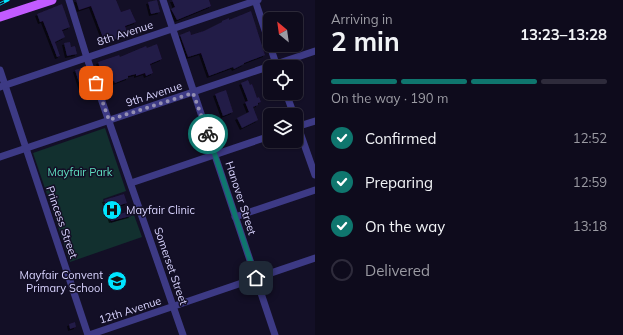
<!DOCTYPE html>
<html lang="en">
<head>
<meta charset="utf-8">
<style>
	body { margin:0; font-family:Mulish,sans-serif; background:#171425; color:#f1f3f6; height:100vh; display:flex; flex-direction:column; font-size:15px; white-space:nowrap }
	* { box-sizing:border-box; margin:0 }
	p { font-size:13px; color:#9b9ba3 }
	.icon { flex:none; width:22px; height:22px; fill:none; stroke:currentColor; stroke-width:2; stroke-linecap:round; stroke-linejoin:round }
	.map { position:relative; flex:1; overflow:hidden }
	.drawer { display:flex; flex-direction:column; background:#0e0b1c; width:308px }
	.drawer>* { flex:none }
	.needle { width:26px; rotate:331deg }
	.tools { position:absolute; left:263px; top:12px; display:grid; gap:8px }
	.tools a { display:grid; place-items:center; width:40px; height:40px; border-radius:6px; background:#0e0b1c; box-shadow:0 1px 3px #0004,0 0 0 1px #2e2b3b; font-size:20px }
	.pin { position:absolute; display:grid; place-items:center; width:34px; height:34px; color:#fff; margin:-17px; border-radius:8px; box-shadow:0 2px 6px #0006 }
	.courier { position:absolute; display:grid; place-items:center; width:40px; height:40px; margin:-20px; border:3px solid #0f766e; border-radius:50%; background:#fff; color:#222; box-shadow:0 1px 5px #0007 }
	.headline em { font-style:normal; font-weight:700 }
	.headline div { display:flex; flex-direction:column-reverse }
	.headline { display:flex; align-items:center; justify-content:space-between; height:68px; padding:0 16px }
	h1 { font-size:26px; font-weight:700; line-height:30px }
	.bar { display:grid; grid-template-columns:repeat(4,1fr); gap:6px 4px; align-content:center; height:48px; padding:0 16px }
	.bar i { height:5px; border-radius:3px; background:#2e2b3b }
	.bar .selected { background:#0f766e }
	.bar p { grid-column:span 4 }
	ol { padding:0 16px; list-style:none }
	li { display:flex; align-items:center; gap:12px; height:44px }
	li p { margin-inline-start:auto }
	li .icon { padding:4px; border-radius:50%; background:#0f766e; color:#fff; stroke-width:4 }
	li:last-child { color:#9b9ba3 }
	li i { width:22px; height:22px; border:2px solid #2e2b3b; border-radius:50% }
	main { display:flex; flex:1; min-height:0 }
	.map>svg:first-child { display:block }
</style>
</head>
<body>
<main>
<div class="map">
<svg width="315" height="335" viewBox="0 0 315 335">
	<defs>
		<filter id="shadow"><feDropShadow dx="-2" dy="2" stdDeviation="0" flood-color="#0009"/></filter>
	</defs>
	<rect width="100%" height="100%" fill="#130f26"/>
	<!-- green -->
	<path fill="#12302f" d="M105,128L126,191L103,199L111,223L134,215L142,237L70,262L33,153Z"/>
	<!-- building -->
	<g fill="#241b47" filter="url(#shadow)">
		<path d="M76,0H116L121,12L130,9L136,22L125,26L128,35L105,43L91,6L79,10Z"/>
		<path d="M157,0L160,12L151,14L148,2Z"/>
		<path d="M172,0H209L211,6L177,20L171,9L175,7Z"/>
		<path d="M62,4L70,27L62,30L65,37L55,42L60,56L57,57L43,21L40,22L37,14Z"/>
		<path d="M251,11L265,55L244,63V64L234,69L233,67L209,76L201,53L188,57L180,35L190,31L191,35L204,31L222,22V21L229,18V20Z"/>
		<path d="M70,42L71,47L75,46L77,54L67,56L64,43Z"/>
		<path d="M157,44L162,59L150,64L153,73L146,76L145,73L136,76V74L128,76V78L115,83L114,81L105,84L98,62L119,55L120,57L146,46L147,48Z"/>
		<path d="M85,67L92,89L82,92L75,70Z"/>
		<path d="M248,80L250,85L252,84L257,98L259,97L261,102L258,103V105L253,107L258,120L242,128L237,118L249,112L245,102L248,101L241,83Z"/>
		<path d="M226,90L233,112L223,116L215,94Z"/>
		<path d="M124,194L127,203L117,206L120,214L129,211L131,216L111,221L104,200Z"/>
		<path d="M75,322L76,327L70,329L69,324Z"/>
	</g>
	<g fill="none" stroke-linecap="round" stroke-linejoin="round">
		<!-- minor -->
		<g stroke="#3d3a85" stroke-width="7">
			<path d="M69,0L87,58L183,335"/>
			<path d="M163,0L275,335"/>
			<path d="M255,0L277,67"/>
			<path d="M0,70L88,335"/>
			<path d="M0,87L258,0"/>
			<path d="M286,93L294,115"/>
			<path d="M296,121L315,175"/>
			<path d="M296,127L315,121"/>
			<path d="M0,157L315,51"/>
			<path d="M131,183L270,136"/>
			<path d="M235,217L315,190"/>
			<path d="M89,335L315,258"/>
		</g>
		<!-- major -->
		<path stroke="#c25bff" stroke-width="9" d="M0,17L52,0"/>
		<defs>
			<path id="rail" d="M0,4L8,0"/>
		</defs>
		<!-- rail casing -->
		<use href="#rail" stroke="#00e5ff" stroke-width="3"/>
		<!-- rail -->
		<use href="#rail" stroke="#130f26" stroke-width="1.5" stroke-dasharray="4.5" stroke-linecap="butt"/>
	</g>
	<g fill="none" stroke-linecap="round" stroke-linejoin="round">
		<!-- done -->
		<path stroke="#948fb3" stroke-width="4" stroke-dasharray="0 7.2" d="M96,83L109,120L193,93L208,134"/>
		<!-- route -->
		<path stroke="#0f766e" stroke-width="5" d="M208,134L256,278"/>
	</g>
	<!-- icons -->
	<defs>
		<symbol id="hospital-disc" viewBox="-11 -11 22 22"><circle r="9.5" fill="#00e5ff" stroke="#130f26"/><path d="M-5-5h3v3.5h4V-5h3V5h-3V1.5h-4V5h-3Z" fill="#111"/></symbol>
		<symbol id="school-disc" viewBox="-11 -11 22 22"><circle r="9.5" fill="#00e5ff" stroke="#130f26"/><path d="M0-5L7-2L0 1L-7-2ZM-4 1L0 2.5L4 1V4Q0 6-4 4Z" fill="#111"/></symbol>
	</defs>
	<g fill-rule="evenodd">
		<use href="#hospital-disc" x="101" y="199" width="22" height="22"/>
		<use href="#school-disc" x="106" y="270" width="22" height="22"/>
	</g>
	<g text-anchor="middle" stroke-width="3" stroke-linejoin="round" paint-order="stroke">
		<!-- street labels -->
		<g font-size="11" fill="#d9d4ff" stroke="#130f26">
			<text transform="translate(125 33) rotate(-18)" y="4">8th Avenue</text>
			<text transform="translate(154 94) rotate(-18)" y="4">9th Avenue</text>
			<text transform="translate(241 198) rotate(72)" y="4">Hanover Street</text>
			<text transform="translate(62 222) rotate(71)" y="4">Princess Street</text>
			<text transform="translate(171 266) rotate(71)" y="4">Somerset Street</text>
			<text transform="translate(130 310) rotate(-18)" y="4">12th Avenue</text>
		</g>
		<!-- park labels -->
		<g font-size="11" fill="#5fe0c0" stroke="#130f26">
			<text x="80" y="176">Mayfair Park</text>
		</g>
		<!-- poi labels -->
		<g font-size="11" fill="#d9d4ff" stroke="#130f26" text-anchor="start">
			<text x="126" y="214">Mayfair Clinic</text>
			<text x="103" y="279" text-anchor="end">Mayfair Convent<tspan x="103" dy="13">Primary School</tspan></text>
		</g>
	</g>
</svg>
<div class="tools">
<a><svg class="needle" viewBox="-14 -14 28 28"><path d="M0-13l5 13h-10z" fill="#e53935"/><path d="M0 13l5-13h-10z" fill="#9b9ba3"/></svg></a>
<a><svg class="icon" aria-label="locate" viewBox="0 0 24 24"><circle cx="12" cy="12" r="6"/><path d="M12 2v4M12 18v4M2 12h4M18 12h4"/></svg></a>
<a><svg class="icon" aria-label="layers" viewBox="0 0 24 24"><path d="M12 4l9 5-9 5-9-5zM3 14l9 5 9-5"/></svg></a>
</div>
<div class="pin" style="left:96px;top:83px;background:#ea580c"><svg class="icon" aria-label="bag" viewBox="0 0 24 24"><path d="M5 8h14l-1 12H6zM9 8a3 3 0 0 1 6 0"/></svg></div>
<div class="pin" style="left:256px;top:278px;background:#1f2937"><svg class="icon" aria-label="home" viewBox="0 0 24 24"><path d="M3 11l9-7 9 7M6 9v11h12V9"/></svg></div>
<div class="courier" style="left:208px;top:134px"><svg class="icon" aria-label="bike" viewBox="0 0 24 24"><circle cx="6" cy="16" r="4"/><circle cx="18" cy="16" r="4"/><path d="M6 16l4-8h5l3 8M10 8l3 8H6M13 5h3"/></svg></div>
</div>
<section class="drawer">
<div class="headline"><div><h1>2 min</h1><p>Arriving in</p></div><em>13:23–13:28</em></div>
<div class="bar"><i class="selected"></i><i class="selected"></i><i class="selected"></i><i></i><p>On the way · 190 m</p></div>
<ol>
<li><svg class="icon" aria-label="check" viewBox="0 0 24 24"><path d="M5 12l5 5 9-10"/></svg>Confirmed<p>12:52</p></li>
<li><svg class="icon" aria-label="check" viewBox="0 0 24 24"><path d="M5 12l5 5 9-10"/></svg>Preparing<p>12:59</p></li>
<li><svg class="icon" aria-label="check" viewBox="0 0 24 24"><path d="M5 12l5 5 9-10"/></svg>On the way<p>13:18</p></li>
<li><i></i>Delivered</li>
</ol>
</section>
</main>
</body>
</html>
